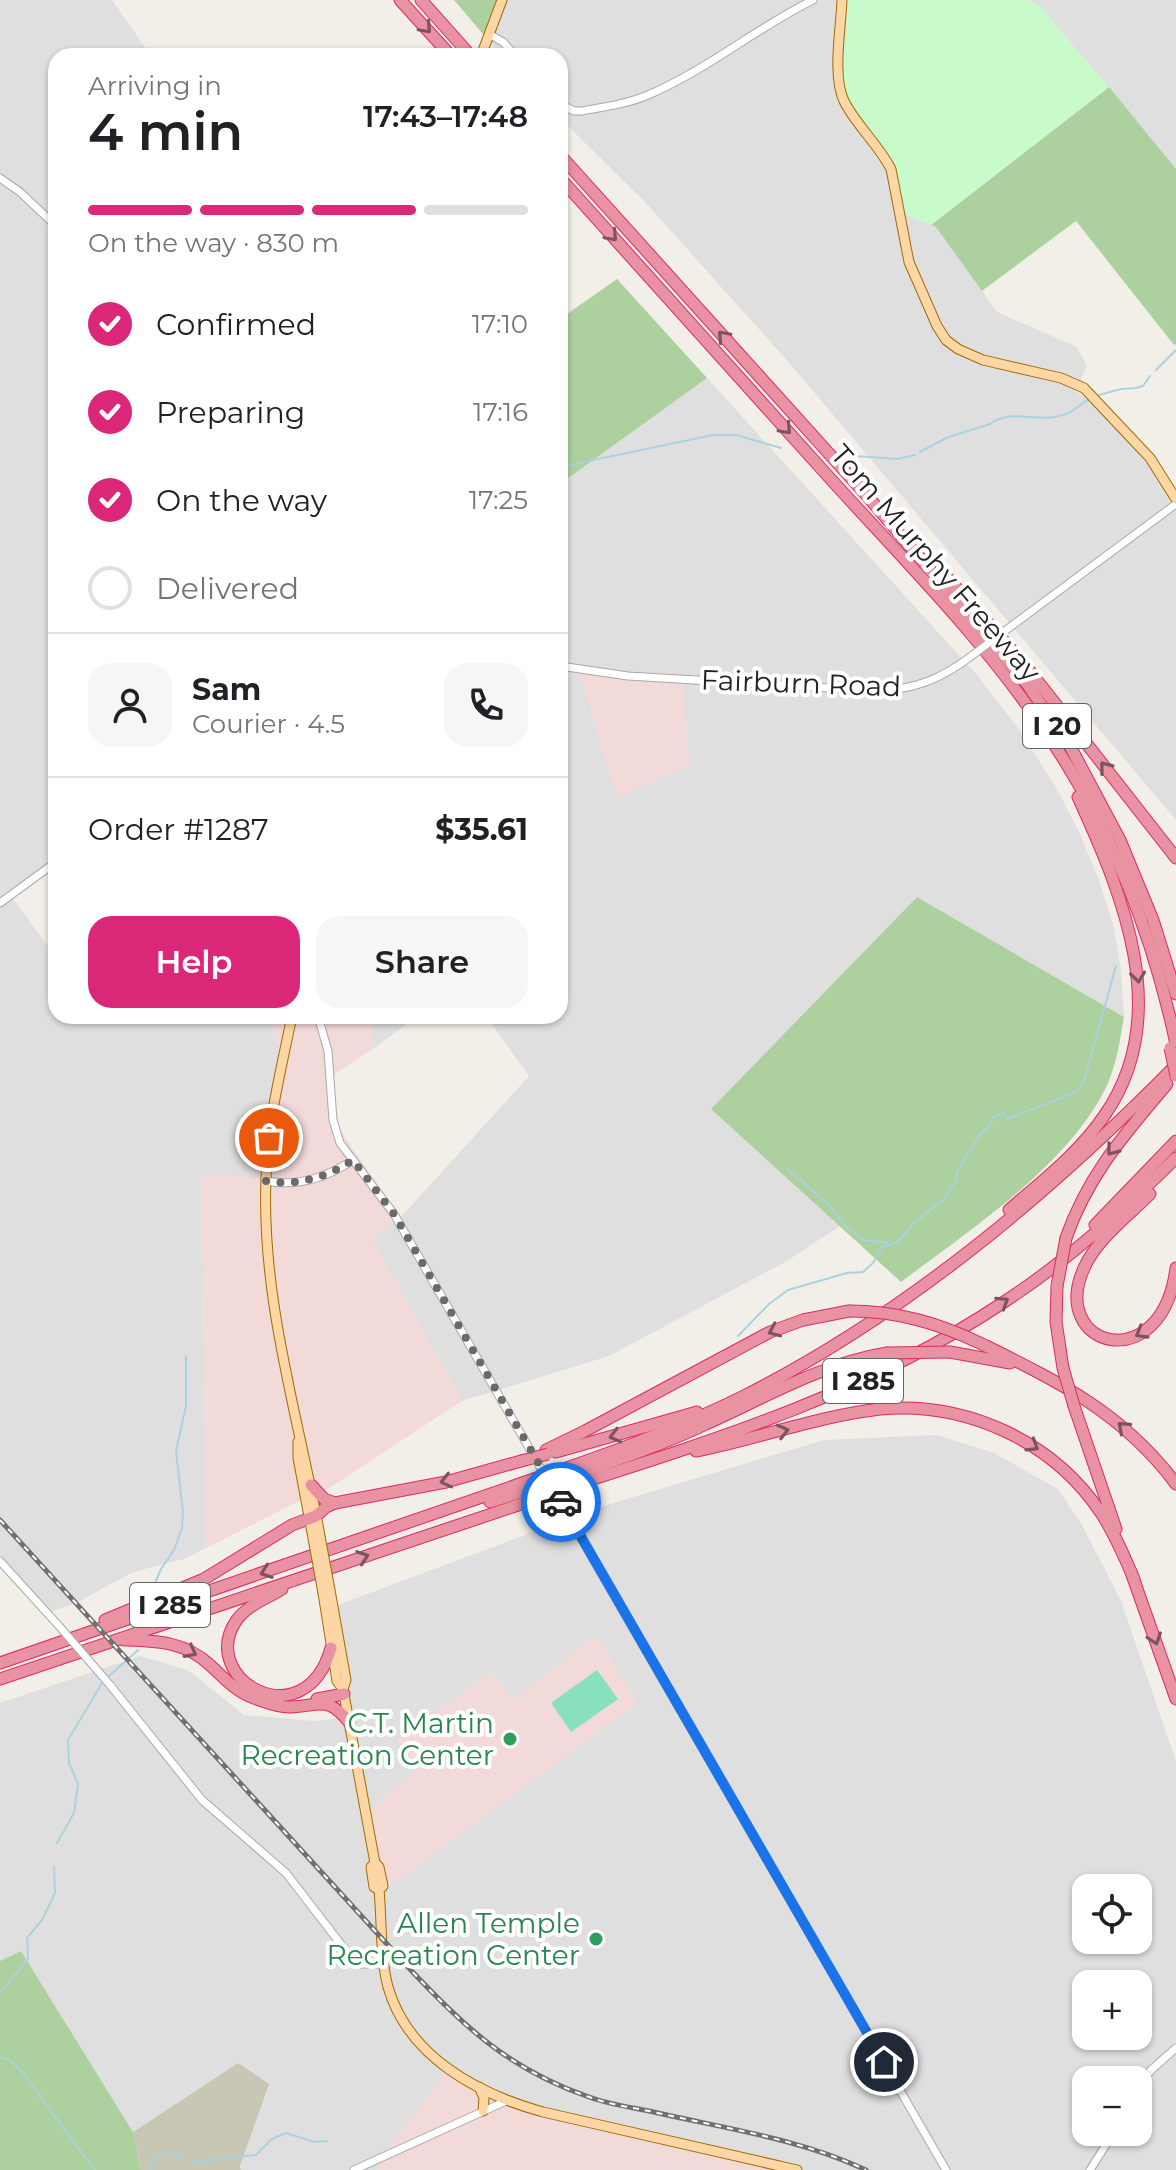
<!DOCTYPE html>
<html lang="en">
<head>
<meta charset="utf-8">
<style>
	body { margin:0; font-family:Montserrat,sans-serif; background:#f6f6f6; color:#202124; height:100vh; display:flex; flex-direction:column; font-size:30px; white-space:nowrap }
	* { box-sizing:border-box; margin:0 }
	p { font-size:26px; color:#757577 }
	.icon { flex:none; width:44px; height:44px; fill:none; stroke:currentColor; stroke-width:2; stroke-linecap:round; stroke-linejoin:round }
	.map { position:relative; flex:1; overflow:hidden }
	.drawer { position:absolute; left:48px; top:48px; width:520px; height:976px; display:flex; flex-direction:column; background:#fff; border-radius:24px; box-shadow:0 2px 6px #0004 }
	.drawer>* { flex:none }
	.tools { position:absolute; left:1072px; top:1874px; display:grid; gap:16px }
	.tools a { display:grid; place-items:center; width:80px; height:80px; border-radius:16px; background:#fff; box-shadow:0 2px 6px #0004; font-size:40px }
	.pin { position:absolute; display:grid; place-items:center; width:68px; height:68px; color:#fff; margin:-34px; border:4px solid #fff; border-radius:50%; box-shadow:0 2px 8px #0007 }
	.courier { position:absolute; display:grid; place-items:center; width:80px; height:80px; margin:-40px; border:6px solid #1a73e8; border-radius:50%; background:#fff; color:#222; box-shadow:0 2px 10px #0007 }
	.overview em { font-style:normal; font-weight:600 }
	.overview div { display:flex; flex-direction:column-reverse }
	.overview { display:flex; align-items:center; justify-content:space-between; height:136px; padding:0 40px }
	h1 { font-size:52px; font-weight:600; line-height:60px }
	.bar { display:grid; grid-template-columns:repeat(4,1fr); gap:12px 8px; align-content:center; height:96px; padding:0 40px }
	.bar i { height:10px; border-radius:6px; background:#e0e0e0 }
	.bar .active { background:#db2777 }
	.bar p { grid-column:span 4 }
	.line { display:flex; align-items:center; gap:20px; padding:0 40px; border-top:2px solid #e0e0e0 }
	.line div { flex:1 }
	.round { display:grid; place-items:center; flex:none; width:84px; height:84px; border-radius:24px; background:#f6f6f6 }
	ol { padding:0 40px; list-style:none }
	li { display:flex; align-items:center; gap:24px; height:88px }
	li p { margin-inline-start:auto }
	li .icon { padding:8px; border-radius:50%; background:#db2777; color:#fff; stroke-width:4 }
	li:last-child { color:#757577 }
	li i { width:44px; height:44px; border:4px solid #e0e0e0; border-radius:50% }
	.action { display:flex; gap:16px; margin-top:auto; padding:16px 40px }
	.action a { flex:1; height:92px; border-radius:24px; background:#db2777; color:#fff; font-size:32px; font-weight:600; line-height:92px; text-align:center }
	.action a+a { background:#f6f6f6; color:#202124 }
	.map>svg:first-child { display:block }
</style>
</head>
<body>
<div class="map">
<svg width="1176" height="2170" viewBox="0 0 1176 2170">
	<rect width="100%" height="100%" fill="#f2efe9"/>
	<!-- residential -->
	<g fill="#e0dfdf" fill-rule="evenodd">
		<path d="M0,0H112L151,56H56V858L8,892L56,957V1016H270L279,1050L264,1179L202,1175L206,1548L184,1559L133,1572L80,1601L46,1614L0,1562Z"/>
		<path d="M503,0H836L834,81L997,312L1077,347L1087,366L1076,391L1098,408L1139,454L1165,488L1176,508V820L791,365L646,203L560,118V56H503L488,40Z"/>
		<path d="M1028,0H1176V169L1041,8Z"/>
		<path d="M707,378L976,674L1019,729L1057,789L1080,834L1099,880L1114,928L1121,971L1124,1017L917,897L712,1109L840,1226L787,1261L609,1356L462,1401L372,1240L400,1218L529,1076L486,1016H560V484Z"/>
		<path d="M373,1016H418L371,1050Z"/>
		<path d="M937,1435L994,1453L1058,1489L1082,1525L1121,1601L1176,1761V2170H796L380,2160L377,2170H241L238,2063L133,2132L21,1951L0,1961V1703L140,1656L188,1670L244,1715L314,1721L347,1717L327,1609L600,1507L824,1440ZM490,1672L513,1700L418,1768L398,1740ZM1086,1888H1138V1940H1086ZM1086,1984H1138V2036H1086ZM1086,2080H1138V2132H1086Z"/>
	</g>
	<!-- commercial -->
	<g fill="#f2dad9">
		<path d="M578,671L681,673L690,766L617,797Z"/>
		<path d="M270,1016H373L371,1050L332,1076L336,1124L400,1218L373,1240L462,1401L317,1496L303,1499L206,1548L202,1174L264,1178L279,1050Z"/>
		<path d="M597,1635L637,1703L378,1895L365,1815L418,1768L397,1740L490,1672L513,1700Z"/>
		<path d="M446,2073L533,2110L796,2170H377L380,2160Z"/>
	</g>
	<!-- construction -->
	<path fill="#c7c7b4" d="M238,2063L269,2084L240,2166L241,2170H141L133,2132Z"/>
	<!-- forest -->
	<g fill="#add19e">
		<path d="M454,0H503L488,40Z"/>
		<path d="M1109,87L1176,169V344L1174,345L1076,221L982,291L936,227L931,225Z"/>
		<path d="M617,279L707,378L560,484V319Z"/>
		<path d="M917,897L1124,1017C1120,1040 1117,1062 1108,1083C1072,1163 970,1230 901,1282L711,1109Z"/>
		<path d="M21,1951L133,2132L141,2170H0V1961Z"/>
	</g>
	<!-- park -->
	<path fill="#c8facc" d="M836,0H1028L1041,8L1109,87L931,225L897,212L885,159L862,129L834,81Z"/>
	<!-- pitch -->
	<path fill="#88e0be" d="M597,1670L618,1699L571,1732L551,1703Z"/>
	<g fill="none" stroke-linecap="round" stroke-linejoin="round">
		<!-- stream -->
		<g stroke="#aad3df" stroke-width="2">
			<path d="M1156,370L1176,350"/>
			<path d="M1099,395L1121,389L1136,388L1143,386L1150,376"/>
			<path d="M920,452L946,438L990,424C1010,409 1033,421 1055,417C1077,412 1073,408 1090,399"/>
			<path d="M842,455L897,459L915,455"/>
			<path d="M560,467L713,435H736L781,448"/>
			<path d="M788,1169L829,1205L847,1228L864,1240L888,1243"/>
			<path d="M738,1336L769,1304L788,1290L847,1273L863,1272L873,1263L881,1248L898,1242L914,1223L943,1200L956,1181L957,1171L979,1136L990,1125L993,1117L1003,1113L1007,1119L1076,1092L1084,1081L1116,966"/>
			<path d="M152,1590L161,1569L174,1550L182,1528L183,1512L176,1451L186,1406V1356"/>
			<path d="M107,1678L138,1650"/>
			<path d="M57,1843L74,1813L78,1784L69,1763L68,1740L102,1683"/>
			<path d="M0,1993L28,1959L27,1938L42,1920L55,1893L54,1867"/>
			<path d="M0,2057L8,2059L20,2069L95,2170"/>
			<path d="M193,2162L256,2155L272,2139L286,2133L315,2142L327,2141"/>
			<path d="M149,2170L154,2159L167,2151L188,2161"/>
		</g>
		<defs>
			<g id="minor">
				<path d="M489,34L503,42L516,56"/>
				<path d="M560,104L574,111H582C604,107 627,104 648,95C707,70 756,28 813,0"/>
				<path d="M0,178L20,192L56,226"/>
				<path d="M1025,616L1176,504"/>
				<path d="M560,666L628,676L879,691C915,689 941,679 970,657"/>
				<path d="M0,903L56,862"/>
				<path d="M318,1016L328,1051L333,1120L340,1143L394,1214L547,1479"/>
				<path d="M266,1181C297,1187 326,1178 353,1160"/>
				<path d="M553,1490L946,2170"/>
				<path d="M0,1561L59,1626"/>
				<path d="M110,1685L202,1800L286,1873L350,1956L362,1964H385"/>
				<path d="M1138,2087L1151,2070L1176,2048"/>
				<path d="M354,2170L506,2101"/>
				<path d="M1090,2170L1114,2132"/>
			</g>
			<g id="major">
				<path d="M842,0C841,28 832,76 844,101C856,125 878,144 891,169L909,262L937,326L946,340L958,349L983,360L1061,378L1084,388L1150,458L1176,499"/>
				<path d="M481,56L502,0"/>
				<path d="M292,1016C281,1070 267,1124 266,1179C261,1300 299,1418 320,1536"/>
				<path d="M298,1442V1458L313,1538"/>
				<path d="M330,1590L346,1680L343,1689L375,1863L379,1867L383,1886L379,1890C382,1921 380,1957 388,1987C408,2057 478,2094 543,2112L797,2170"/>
				<path d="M323,1593L337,1681L343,1689"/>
				<path d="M375,1863L371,1867L374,1887L379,1890"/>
				<path d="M479,2087L484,2098L483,2111"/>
			</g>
			<g id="highway">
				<path d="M400,0L451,56"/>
				<path d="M421,0L471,56"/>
				<path d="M560,155L869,498L1027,684L1071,748L1120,840L1153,920L1176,994"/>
				<path d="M560,178C649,277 738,376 827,475C901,557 981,636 1043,728C1109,823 1152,931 1176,1044"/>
				<path d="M944,574L1021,660L1176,858"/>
				<path d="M1150,1194C1128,1216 1096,1240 1084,1268C1048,1348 1162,1379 1176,1268"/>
				<path d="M1009,1210C1042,1181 1079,1153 1104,1116C1174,1017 1123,895 1078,797"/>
				<path d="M1095,1225L1176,1141"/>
				<path d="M1066,1238C1088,1175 1124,1135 1167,1084"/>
				<path d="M1057,1286L1056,1322L1063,1368"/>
				<path d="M982,1344C1059,1382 1123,1413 1176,1484"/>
				<path d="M950,1352L1010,1363"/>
				<path d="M1074,1406L1116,1529"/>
				<path d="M546,1450L585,1431L770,1332L803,1320L849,1311"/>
				<path d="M696,1451C757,1439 818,1416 880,1409C966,1401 1053,1441 1101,1513C1115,1534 1124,1556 1134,1579"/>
				<path d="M556,1452L697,1412"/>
				<path d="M558,1471C622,1449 684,1426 744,1396C906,1314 1049,1194 1176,1065"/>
				<path d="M563,1478C611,1462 660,1446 706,1424C766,1397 821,1364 887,1353"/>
				<path d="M311,1485L324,1499L335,1503"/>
				<path d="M568,1487C719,1439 871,1391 1004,1302C1067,1261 1122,1211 1176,1158"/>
				<path d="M490,1502L537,1487"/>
				<path d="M1131,1572L1176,1699"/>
				<path d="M282,1589C266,1599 247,1605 236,1621C197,1680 305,1740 331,1648"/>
				<path d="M105,1620L204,1579L292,1525L316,1516L326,1507L335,1503L446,1482L521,1461"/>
				<path d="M124,1640C156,1641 184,1641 210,1665C223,1677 236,1692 254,1698C265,1702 277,1707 290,1707C320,1706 327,1695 349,1722"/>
				<path d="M0,1663L534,1479"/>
				<path d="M0,1679L542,1497"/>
				<path d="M317,1699L344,1694"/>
			</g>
		</defs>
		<!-- minor casing -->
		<use href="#minor" stroke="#a9a9a9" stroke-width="9"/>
		<!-- major casing -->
		<use href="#major" stroke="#a06b00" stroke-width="11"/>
		<!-- highway casing -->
		<use href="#highway" stroke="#dc2a67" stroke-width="13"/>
		<!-- minor -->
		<use href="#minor" stroke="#fff" stroke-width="7"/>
		<!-- major -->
		<use href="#major" stroke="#fcd6a4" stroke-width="9"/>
		<!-- highway -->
		<use href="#highway" stroke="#e892a2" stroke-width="11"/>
		<defs>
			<path id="rail" d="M0,1520L408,1967C464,2027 509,2069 589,2097C608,2104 629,2107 649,2111C722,2128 798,2138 866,2170"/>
		</defs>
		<!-- rail casing -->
		<use href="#rail" stroke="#707070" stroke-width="5"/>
		<!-- rail -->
		<use href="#rail" stroke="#fff" stroke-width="2" stroke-dasharray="6" stroke-linecap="butt"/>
		<defs>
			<g id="minor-bridge">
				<path d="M970,657L1025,616"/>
				<path d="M59,1626L110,1685"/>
			</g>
			<g id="major-bridge">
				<path d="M320,1536L330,1590"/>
				<path d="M313,1538L323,1593"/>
			</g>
			<g id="highway-bridge">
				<path d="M1170,1048L1176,1076"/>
				<path d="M1057,1286L1066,1238"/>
				<path d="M849,1311C898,1311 938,1323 982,1344"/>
				<path d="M887,1353L950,1352"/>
				<path d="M1063,1368L1074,1406"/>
				<path d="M521,1461L548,1454"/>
				<path d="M534,1479L558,1471"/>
				<path d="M537,1487L563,1478"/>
				<path d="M542,1497L568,1487"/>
			</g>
		</defs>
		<!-- minor-bridge casing -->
		<use href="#minor-bridge" stroke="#a9a9a9" stroke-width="9" stroke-linecap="butt"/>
		<!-- major-bridge casing -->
		<use href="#major-bridge" stroke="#a06b00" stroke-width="11" stroke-linecap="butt"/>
		<!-- highway-bridge casing -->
		<use href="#highway-bridge" stroke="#dc2a67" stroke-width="13" stroke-linecap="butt"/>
		<!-- minor-bridge -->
		<use href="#minor-bridge" stroke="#fff" stroke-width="7"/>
		<!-- major-bridge -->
		<use href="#major-bridge" stroke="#fcd6a4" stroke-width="9"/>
		<!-- highway-bridge -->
		<use href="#highway-bridge" stroke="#e892a2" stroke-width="11"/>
	</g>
	<!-- one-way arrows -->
	<defs><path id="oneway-chevron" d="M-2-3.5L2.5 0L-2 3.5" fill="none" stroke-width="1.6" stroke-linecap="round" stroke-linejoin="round" transform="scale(2)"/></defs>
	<g stroke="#7b545c">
		<use href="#oneway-chevron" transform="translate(426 28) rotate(48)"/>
		<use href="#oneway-chevron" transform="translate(612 236) rotate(48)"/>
		<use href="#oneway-chevron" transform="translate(723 336) rotate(-132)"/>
		<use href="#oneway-chevron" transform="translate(786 429) rotate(48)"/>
		<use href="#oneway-chevron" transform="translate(1105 767) rotate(-128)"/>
		<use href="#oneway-chevron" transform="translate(1138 977) rotate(83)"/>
		<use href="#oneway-chevron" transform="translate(1112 1150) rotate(128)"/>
		<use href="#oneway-chevron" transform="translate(1003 1302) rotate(-33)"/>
		<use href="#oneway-chevron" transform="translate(774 1331) rotate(156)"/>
		<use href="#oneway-chevron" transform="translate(1141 1333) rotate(150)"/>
		<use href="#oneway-chevron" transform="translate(1123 1427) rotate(-139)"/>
		<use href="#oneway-chevron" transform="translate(783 1431) rotate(-14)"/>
		<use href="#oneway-chevron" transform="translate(615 1436) rotate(165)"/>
		<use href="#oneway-chevron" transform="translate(1033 1446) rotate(32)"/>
		<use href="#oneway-chevron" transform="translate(446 1481) rotate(167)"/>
		<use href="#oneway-chevron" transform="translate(363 1557) rotate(-19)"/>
		<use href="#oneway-chevron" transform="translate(266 1572) rotate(161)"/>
		<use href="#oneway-chevron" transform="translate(1155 1639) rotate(71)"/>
		<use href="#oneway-chevron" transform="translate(191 1652) rotate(28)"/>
	</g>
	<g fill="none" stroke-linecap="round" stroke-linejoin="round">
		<!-- done -->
		<path stroke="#6b6a68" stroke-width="8" stroke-dasharray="0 14.4" d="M269,1138L266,1181C297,1186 326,1178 353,1160L394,1214L561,1502"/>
		<!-- route -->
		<path stroke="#1a73e8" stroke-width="10" d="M561,1502L884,2062"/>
	</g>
	<!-- markers -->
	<g fill="#2e9e5b" stroke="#fff" stroke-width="3">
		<circle cx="510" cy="1739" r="8"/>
		<circle cx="596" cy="1939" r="8"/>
	</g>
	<g text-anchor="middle" stroke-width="8" stroke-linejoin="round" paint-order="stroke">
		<!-- shield labels -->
		<g fill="#fff" stroke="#646464" stroke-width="2">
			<rect x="1023" y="704" width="68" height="44" rx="6"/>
			<rect x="823" y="1359" width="80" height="44" rx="6"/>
			<rect x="130" y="1583" width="80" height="44" rx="6"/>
		</g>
		<g font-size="26" font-weight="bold" fill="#222">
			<text x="1057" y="735">I 20</text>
			<text x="863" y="1390">I 285</text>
			<text x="170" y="1614">I 285</text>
		</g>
		<!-- street labels -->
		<g font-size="28" fill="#222" stroke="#fff">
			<text transform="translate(936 563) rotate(49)" y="10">Tom Murphy Freeway</text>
			<text transform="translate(801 683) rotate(2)" y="10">Fairburn Road</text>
		</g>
		<!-- leisure labels -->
		<g font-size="28" fill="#27864d" stroke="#fff" text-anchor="end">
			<text x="494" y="1733">C.T. Martin<tspan x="494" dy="32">Recreation Center</tspan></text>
			<text x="580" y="1933">Allen Temple<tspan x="580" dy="32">Recreation Center</tspan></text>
		</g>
	</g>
</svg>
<div class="tools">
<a><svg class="icon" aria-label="locate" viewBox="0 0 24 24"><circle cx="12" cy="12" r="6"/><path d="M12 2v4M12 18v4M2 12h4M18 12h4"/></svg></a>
<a>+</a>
<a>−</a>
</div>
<div class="pin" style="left:269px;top:1138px;background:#ea580c"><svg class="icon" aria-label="bag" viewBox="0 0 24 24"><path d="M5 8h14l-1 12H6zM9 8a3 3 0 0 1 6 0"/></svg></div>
<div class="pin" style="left:884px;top:2062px;background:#1f2937"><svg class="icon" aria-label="home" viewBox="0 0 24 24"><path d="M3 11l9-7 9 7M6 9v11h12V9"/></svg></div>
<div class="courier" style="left:561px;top:1502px"><svg class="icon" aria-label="car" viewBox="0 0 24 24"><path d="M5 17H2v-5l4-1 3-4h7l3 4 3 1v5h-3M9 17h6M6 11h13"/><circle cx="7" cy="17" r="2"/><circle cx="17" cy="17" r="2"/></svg></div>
<section class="drawer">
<div class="overview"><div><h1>4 min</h1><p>Arriving in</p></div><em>17:43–17:48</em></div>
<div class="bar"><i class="active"></i><i class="active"></i><i class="active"></i><i></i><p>On the way · 830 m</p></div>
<ol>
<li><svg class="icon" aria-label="check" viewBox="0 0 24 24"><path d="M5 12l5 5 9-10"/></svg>Confirmed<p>17:10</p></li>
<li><svg class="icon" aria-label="check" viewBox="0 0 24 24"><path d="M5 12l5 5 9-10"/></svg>Preparing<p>17:16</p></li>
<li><svg class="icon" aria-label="check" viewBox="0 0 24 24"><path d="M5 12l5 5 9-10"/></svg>On the way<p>17:25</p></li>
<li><i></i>Delivered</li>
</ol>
<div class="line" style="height:144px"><a class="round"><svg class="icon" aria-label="person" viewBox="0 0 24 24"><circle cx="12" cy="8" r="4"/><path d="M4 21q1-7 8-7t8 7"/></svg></a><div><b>Sam</b><p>Courier · 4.5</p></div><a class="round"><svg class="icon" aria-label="phone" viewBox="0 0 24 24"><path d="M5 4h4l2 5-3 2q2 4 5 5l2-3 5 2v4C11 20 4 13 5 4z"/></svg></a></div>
<div class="line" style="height:104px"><div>Order #1287</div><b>$35.61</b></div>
<div class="action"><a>Help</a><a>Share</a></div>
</section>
</div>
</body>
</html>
